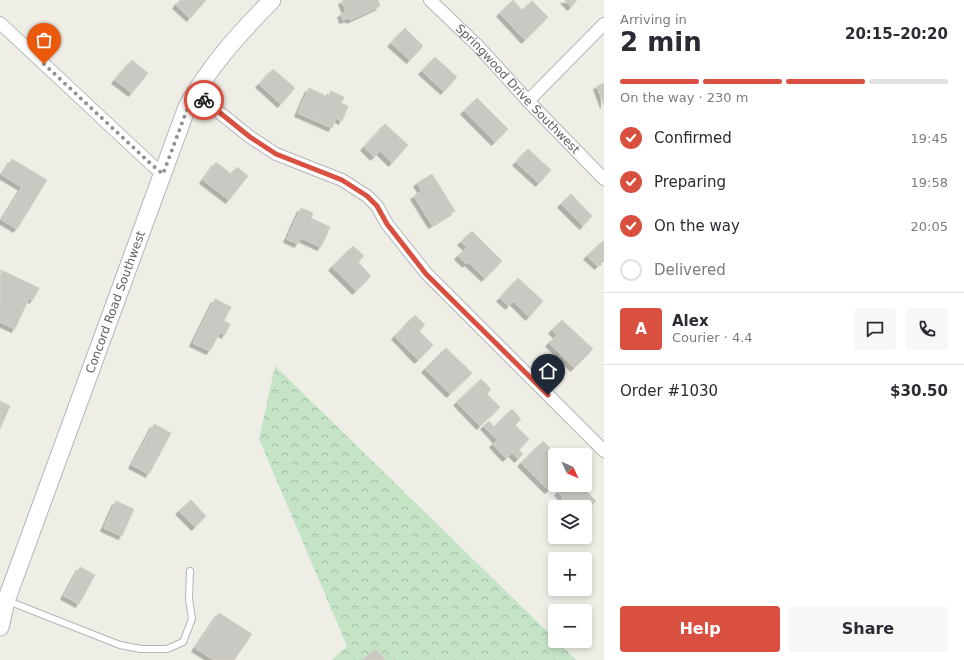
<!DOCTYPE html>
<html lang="en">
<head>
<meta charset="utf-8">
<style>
	body { margin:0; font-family:"DejaVu Sans",sans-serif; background:#f7f7f7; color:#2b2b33; height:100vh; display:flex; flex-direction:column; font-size:15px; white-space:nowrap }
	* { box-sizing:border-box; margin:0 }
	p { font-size:13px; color:#7c7c81 }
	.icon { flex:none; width:22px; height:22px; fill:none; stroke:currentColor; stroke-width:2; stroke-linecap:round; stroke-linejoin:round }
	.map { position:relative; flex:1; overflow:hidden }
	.side { display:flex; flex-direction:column; background:#fff; width:360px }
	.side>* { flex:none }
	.needle { width:26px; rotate:134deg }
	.tools { position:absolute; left:548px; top:448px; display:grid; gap:8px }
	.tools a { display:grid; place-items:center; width:44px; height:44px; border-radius:4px; background:#fff; box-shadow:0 2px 6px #0003; font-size:20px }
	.pin { position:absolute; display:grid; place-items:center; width:34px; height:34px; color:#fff; margin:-41px -17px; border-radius:50% 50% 50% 0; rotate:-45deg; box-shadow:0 0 4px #0007 }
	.pin .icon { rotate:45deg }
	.courier { position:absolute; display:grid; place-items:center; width:40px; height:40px; margin:-20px; border:3px solid #d95041; border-radius:50%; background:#fff; color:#222; box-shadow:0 1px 5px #0007 }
	.summary em { font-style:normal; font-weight:700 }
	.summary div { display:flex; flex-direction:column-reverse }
	.summary { display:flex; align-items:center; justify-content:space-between; height:68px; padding:0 16px }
	h1 { font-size:26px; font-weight:700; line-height:30px }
	.bar { display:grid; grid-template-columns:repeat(4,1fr); gap:6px 4px; align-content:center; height:48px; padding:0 16px }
	.bar i { height:5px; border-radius:3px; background:#e1e1e2 }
	.bar .on { background:#d95041 }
	.bar p { grid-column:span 4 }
	.line { display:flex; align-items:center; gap:10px; padding:0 16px; border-top:1px solid #e1e1e2 }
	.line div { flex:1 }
	.round { display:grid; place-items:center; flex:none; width:42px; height:42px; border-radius:4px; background:#f7f7f7 }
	ol { padding:0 16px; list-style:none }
	li { display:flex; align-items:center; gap:12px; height:44px }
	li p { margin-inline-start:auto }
	li .icon { padding:4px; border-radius:50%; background:#d95041; color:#fff; stroke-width:4 }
	li:last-child { color:#7c7c81 }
	li i { width:22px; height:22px; border:2px solid #e1e1e2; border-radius:50% }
	.action { display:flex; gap:8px; margin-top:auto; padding:8px 16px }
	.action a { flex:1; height:46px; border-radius:4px; background:#d95041; color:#fff; font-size:16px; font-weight:700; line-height:46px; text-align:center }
	.action a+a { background:#f7f7f7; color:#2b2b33 }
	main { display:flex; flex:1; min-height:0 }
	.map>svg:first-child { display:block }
</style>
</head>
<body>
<main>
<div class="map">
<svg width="604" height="660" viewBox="0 0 604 660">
	<defs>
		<pattern id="forest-crowns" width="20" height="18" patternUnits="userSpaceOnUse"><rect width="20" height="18" fill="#c5e4c6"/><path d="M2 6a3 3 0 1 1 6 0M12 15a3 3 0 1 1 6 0" fill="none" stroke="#a3bca4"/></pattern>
		<filter id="shadow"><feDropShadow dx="-3.5" dy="3.5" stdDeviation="0" flood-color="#0004"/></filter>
	</defs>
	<rect width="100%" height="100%" fill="#eeede6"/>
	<!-- forest -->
	<path fill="url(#forest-crowns)" d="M275,366L555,639V641H557L576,660H332L347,646L259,439Z"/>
	<!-- building -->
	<g fill="#cac8c2" stroke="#d3cfc5" filter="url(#shadow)">
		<path d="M180,0H206L190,18L176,5Z"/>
		<path d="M344,0H378L380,6L350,20L349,18L343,20L341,14L346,11L342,1Z"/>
		<path d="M513,0L522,10L532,1L548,17L525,40L500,13Z"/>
		<path d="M564,0H577L571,7Z"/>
		<path d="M405,28L423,46L410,60L391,43Z"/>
		<path d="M435,57L457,77L444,91L422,71Z"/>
		<path d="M132,60L148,73L132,93L115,80Z"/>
		<path d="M273,69L295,88L281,104L259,84Z"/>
		<path d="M604,83V105L597,86Z"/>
		<path d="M309,88L328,97L331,91L344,97L341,103L348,106L342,121L336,118L332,128L298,113Z"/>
		<path d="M477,98L508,129L495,142L464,111Z"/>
		<path d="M385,124L408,145L392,163L380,151L374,157L364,147Z"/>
		<path d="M528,149L551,170L539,183L516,162Z"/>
		<path d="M12,159L47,180L17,229L2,220L22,187L2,175Z"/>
		<path d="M216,162L231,174L237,167L248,176L229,200L203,180Z"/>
		<path d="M432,174L455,211L432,225L414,196L422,191L417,183Z"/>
		<path d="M571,194L592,216L583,226L561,204Z"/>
		<path d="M301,208L313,213L311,218L330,227L321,247L301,238L298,244L287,239Z"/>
		<path d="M472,231L502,261L485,278L468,262L466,264L458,256L467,247L461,242Z"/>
		<path d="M604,240V262L603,261L598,266L587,256Z"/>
		<path d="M353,246L364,256L358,262L371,276L356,291L332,267Z"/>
		<path d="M1,270L39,288L33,300L29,298L15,329L0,322Z"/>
		<path d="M518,278L543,301L529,317L513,301L509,306L500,298Z"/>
		<path d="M215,299L231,307L224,321L230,324L225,335L220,332L210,351L193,343Z"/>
		<path d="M415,315L425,325L419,331L433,345L418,360L395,336Z"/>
		<path d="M562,320L593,349L574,368L549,343L557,335L552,330Z"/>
		<path d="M446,348L472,373L450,394L425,369Z"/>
		<path d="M481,379L491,389L487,394L500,407L480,426L457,402Z"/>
		<path d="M0,401L10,406L0,429Z"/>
		<path d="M512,409L521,419L515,425L529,439L519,450L523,454L518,459L512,453L506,458L493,444L497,440L484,426L489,421L494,427Z"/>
		<path d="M154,424L171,433L149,474L132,465Z"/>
		<path d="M543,441L557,455H555V479L552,483L554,485L548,490L521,463Z"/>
		<path d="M565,485H585L582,487L596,501L585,512V507H561L557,504L563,498L558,492Z"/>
		<path d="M191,500L206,516L195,527L179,511Z"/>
		<path d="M116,501L134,509L122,536L104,528Z"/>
		<path d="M80,567L95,575L79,604L64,596Z"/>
		<path d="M219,613L252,634L234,660H214L195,648Z"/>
		<path d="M375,649L386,660H363Z"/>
	</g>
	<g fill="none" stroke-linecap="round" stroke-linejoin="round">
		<defs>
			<path id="lane" d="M8,601L120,645L141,649H167L183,642L192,619L189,599L190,571"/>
			<g id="street">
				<path id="s1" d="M430,0L478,46L528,101L604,179"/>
				<path d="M0,23L152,165L163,174"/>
				<path d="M195,93L250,137L276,154L342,180L367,196L377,206L387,224L426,273L604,451"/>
				<path d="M528,101L604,24"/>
			</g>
			<g id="secondary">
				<path id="s2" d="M0,627L6,601L187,107C210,65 239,34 272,0"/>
			</g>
		</defs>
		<!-- lane casing -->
		<use href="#lane" stroke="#b3b6b9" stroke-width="8"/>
		<!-- street casing -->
		<use href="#street" stroke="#b3b6b9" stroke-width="14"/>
		<!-- secondary casing -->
		<use href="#secondary" stroke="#b2b5b9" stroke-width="19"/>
		<!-- lane -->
		<use href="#lane" stroke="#fff" stroke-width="6"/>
		<!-- street -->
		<use href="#street" stroke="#fff" stroke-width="12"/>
		<!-- secondary -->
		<use href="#secondary" stroke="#fff" stroke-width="17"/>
	</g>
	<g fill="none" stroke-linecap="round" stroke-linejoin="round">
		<!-- done -->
		<path stroke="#909292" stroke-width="4" stroke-dasharray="0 7.2" d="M44,64L152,165L163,174L188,107L195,93L204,100"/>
		<!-- route -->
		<path stroke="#d95041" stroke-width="5" d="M204,100L250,137L276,154L342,180L367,196L377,206L387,224L426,274L548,395"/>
	</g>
	<g text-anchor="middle" stroke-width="3" stroke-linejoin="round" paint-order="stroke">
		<!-- street labels -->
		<g font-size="12" fill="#5e6165" stroke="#fff">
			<text dy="4" stroke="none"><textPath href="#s1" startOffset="125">Springwood Drive Southwest</textPath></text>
			<text dy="4" stroke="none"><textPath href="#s2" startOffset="345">Concord Road Southwest</textPath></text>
		</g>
	</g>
</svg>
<div class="tools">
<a><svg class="needle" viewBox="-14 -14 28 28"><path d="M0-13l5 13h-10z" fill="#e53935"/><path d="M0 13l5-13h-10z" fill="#7c7c81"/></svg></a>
<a><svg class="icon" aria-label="layers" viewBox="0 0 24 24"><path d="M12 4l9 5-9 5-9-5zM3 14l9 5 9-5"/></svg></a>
<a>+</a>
<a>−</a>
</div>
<div class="pin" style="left:44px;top:64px;background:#ea580c"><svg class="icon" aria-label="bag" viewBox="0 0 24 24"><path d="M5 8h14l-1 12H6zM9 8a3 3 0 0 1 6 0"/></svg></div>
<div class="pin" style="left:548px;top:395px;background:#1f2937"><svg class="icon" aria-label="home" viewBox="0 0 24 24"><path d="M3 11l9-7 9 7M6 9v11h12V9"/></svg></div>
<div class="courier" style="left:204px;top:100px"><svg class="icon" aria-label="bike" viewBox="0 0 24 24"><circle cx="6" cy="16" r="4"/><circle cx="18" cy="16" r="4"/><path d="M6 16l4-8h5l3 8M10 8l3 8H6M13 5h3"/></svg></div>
</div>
<section class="side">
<div class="summary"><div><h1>2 min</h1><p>Arriving in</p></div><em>20:15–20:20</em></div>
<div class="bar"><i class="on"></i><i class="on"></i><i class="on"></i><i></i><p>On the way · 230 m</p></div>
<ol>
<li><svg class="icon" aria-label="check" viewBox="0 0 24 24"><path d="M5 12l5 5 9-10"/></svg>Confirmed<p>19:45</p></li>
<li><svg class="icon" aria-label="check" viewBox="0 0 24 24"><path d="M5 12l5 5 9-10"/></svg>Preparing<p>19:58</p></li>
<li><svg class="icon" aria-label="check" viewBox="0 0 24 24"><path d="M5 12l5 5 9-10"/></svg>On the way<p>20:05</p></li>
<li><i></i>Delivered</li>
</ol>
<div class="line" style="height:72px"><b class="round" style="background:#d95041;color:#fff">A</b><div><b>Alex</b><p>Courier · 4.4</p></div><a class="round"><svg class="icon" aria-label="chat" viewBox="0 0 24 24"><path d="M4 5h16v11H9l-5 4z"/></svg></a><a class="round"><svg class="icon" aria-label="phone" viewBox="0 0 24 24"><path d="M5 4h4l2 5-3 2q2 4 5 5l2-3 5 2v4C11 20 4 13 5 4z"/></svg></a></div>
<div class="line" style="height:52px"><div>Order #1030</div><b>$30.50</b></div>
<div class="action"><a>Help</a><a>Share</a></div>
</section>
</main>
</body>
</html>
